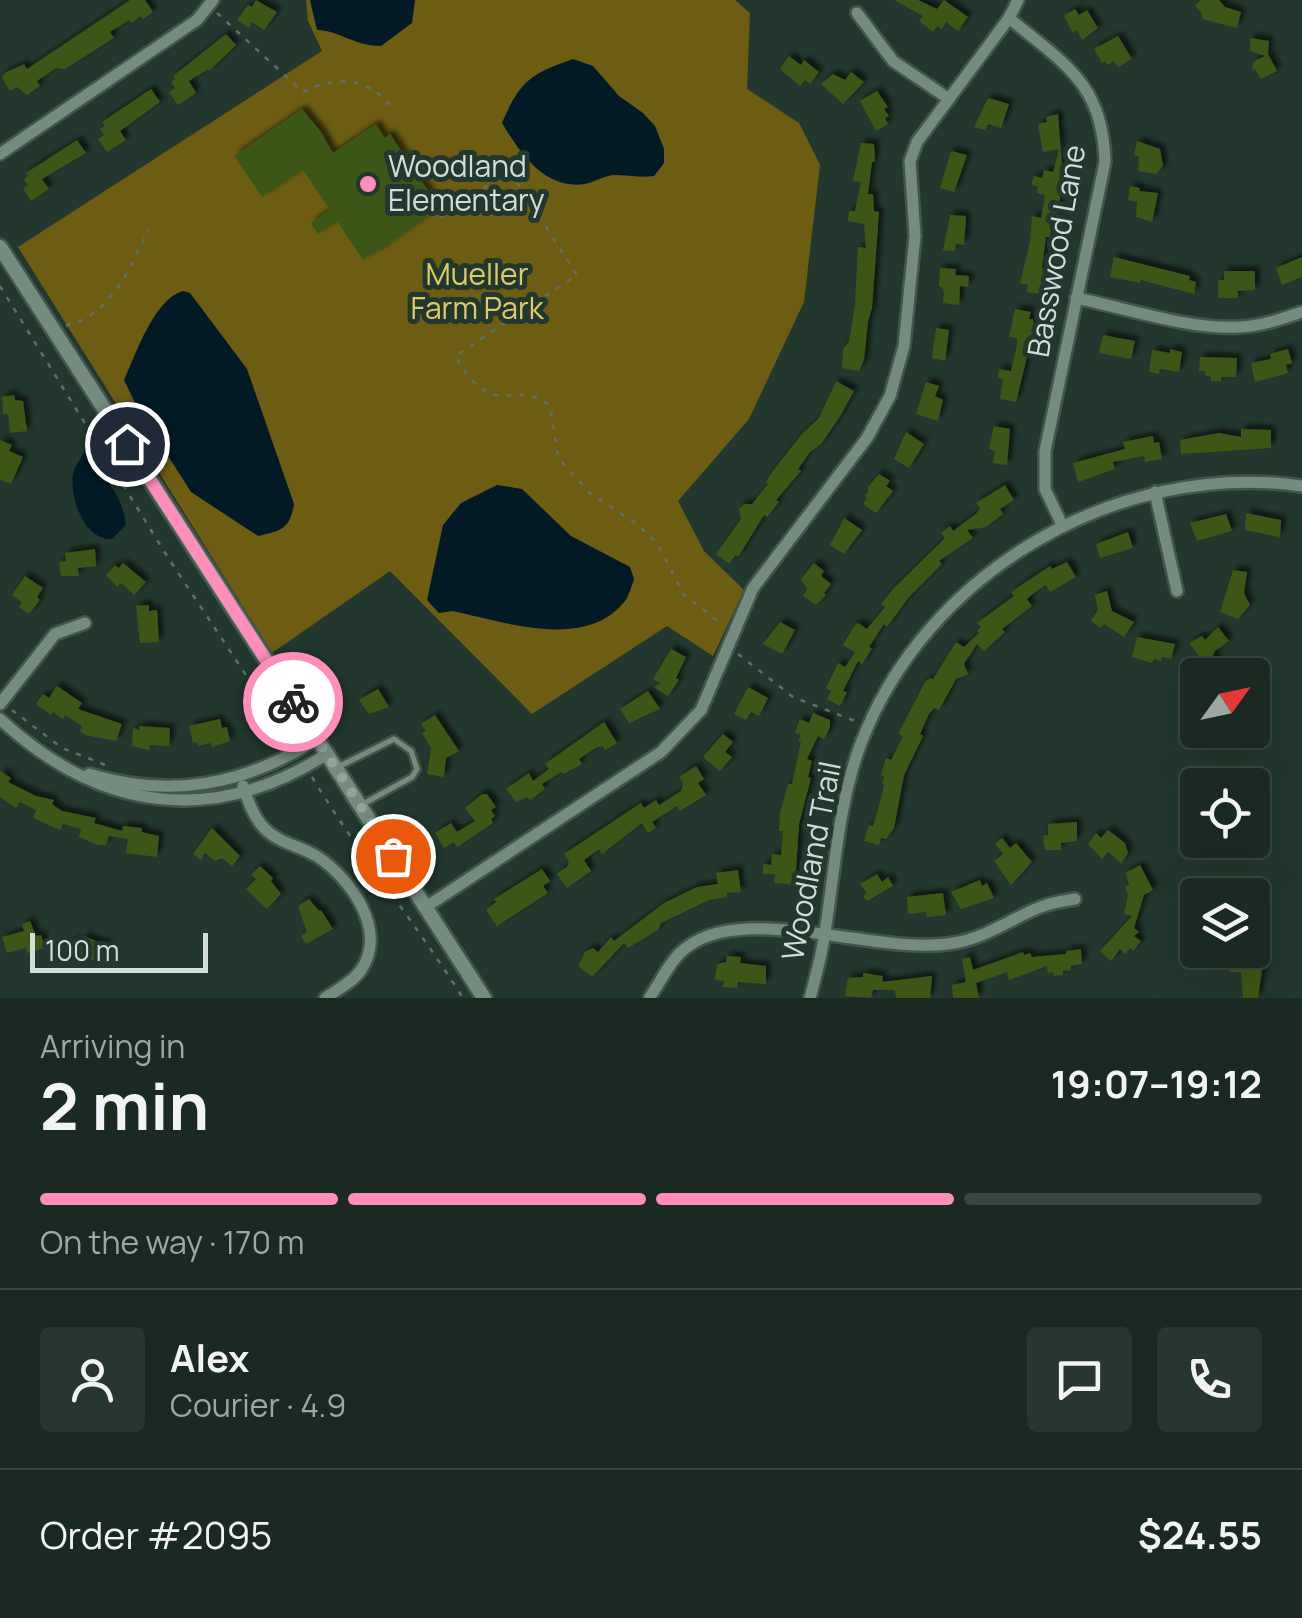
<!DOCTYPE html>
<html lang="en">
<head>
<meta charset="utf-8">
<style>
	body { margin:0; font-family:Manrope,sans-serif; background:#27362f; color:#f1f3f6; height:100vh; display:flex; flex-direction:column; font-size:38px; white-space:nowrap }
	* { box-sizing:border-box; margin:0 }
	p { font-size:32px; color:#9fa7a5 }
	.icon { flex:none; width:55px; height:55px; fill:none; stroke:currentColor; stroke-width:2; stroke-linecap:round; stroke-linejoin:round }
	.map { position:relative; height:998px; overflow:hidden }
	.side { display:flex; flex-direction:column; background:#1a2a22; flex:1 }
	.side>* { flex:none }
	.needle { width:65px; rotate:57deg }
	.fabs { position:absolute; left:1180px; top:658px; display:grid; gap:20px }
	.fabs a { display:grid; place-items:center; width:90px; height:90px; border-radius:10px; background:#1a2a22; box-shadow:0 10px 40px #0002,0 0 0 2px #384640; font-size:50px }
	.scale { position:absolute; left:30px; bottom:25px; width:178px; box-sizing:border-box; padding-left:10px; border:5px solid #d1ded7; border-top:0; font-size:28px; line-height:35px; white-space:nowrap; color:#d1ded7; -webkit-text-stroke:8px #22382e; paint-order:stroke }
	.pin { position:absolute; display:grid; place-items:center; width:85px; height:85px; color:#fff; margin:-42px; border:5px solid #fff; border-radius:50%; box-shadow:0 2px 10px #0007 }
	.courier { position:absolute; display:grid; place-items:center; width:100px; height:100px; margin:-50px; border:8px solid #ff8eba; border-radius:50%; background:#fff; color:#222; box-shadow:0 2px 12px #0007 }
	.summary em { font-style:normal; font-weight:700 }
	.summary div { display:flex; flex-direction:column-reverse }
	.summary { display:flex; align-items:center; justify-content:space-between; height:170px; padding:0 40px }
	h1 { font-size:65px; font-weight:700; line-height:75px }
	.bar { display:grid; grid-template-columns:repeat(4,1fr); gap:15px 10px; align-content:center; height:120px; padding:0 40px }
	.bar i { height:12px; border-radius:8px; background:#384640 }
	.bar .current { background:#ff8eba }
	.bar p { grid-column:span 4 }
	.line { display:flex; align-items:center; gap:25px; padding:0 40px; border-top:2px solid #384640 }
	.line div { flex:1 }
	.round { display:grid; place-items:center; flex:none; width:105px; height:105px; border-radius:10px; background:#27362f }
	.map>svg:first-child { display:block }
</style>
</head>
<body>
<div class="map">
<svg width="1302" height="998" viewBox="0 0 1302 998">
	<defs>
		<filter id="shadow"><feDropShadow dx="4.5" dy="-4.5" stdDeviation="2.5" flood-color="#0009"/></filter>
	</defs>
	<rect width="100%" height="100%" fill="#22382e"/>
	<!-- green -->
	<path fill="#6c5d12" d="M306,0H735L750,13L747,89L799,123L820,165L804,302L749,419L678,501L704,551L744,590L713,656L667,626L532,714L390,571L272,653L18,247L322,51L308,21Z"/>
	<!-- water -->
	<g fill="#021a25">
		<path d="M310,0H415L412,23L381,46C354,46 341,31 317,30Z"/>
		<path d="M573,59L593,66L619,96L643,113L655,126L664,149V163L654,176C639,178 629,175 615,175C605,175 595,182 585,184C545,190 520,153 502,123C520,81 530,74 573,59Z"/>
		<path d="M183,291L190,293L247,369L294,504C290,529 281,531 258,536L191,492L138,409L124,380C136,354 154,299 183,291Z"/>
		<path d="M85,451C102,478 122,490 126,525L112,539C85,541 69,498 73,474C74,467 81,458 85,451Z"/>
		<path d="M497,485L522,489L571,536L630,567L634,579C632,585 629,595 625,601C586,651 504,622 453,611L439,613L427,600L443,525L461,503Z"/>
	</g>
	<!-- building -->
	<g fill="#3b5719" filter="url(#shadow)">
		<path d="M130,0H145L153,12L143,19L141,16L131,23L129,20L110,32L114,38L65,69L56,68L37,81L40,86L27,95L17,87L10,91L2,78L5,73L24,64L27,69Z"/>
		<path d="M256,0L277,12L264,30L252,22L249,28L237,20L248,5L252,7Z"/>
		<path d="M894,0H918L937,9L944,0L968,17L958,31L946,22L942,29L937,26L933,32L919,21L923,16Z"/>
		<path d="M1201,0H1219L1225,7L1241,12L1237,28L1202,19V14L1195,5Z"/>
		<path d="M1075,9L1079,15L1087,10L1098,28L1082,40L1077,30L1073,33L1064,16Z"/>
		<path d="M226,34L236,45L209,71L208,69L189,81L196,93L178,105L169,92L175,88L171,82L175,79L173,76Z"/>
		<path d="M1118,36L1132,59L1118,67L1114,61L1107,65L1105,61L1102,63L1094,49Z"/>
		<path d="M1250,38L1269,41L1268,54L1277,71L1261,79L1256,70L1252,69L1254,61L1265,56L1250,51Z"/>
		<path d="M789,56L801,65L804,60L819,72L810,84L805,80L800,86L780,69Z"/>
		<path d="M851,72L864,82L843,104L821,84L833,74L845,80Z"/>
		<path d="M151,89L160,102L120,131L126,140L107,152L98,139L104,135L100,129L105,126L102,122Z"/>
		<path d="M877,91L888,107L884,109L889,116L885,118L888,124L876,131L860,101Z"/>
		<path d="M988,98L1009,104L1001,128L988,124L985,130L974,127Z"/>
		<path d="M302,109L321,132L333,153L376,124L385,138L390,134L431,195L426,199L435,212L384,247L383,251L378,250L363,260L337,221L318,234L311,223L330,210L303,170L262,197L234,156Z"/>
		<path d="M1058,114L1062,165L1066,166L1054,231H1051L1050,237H1046L1042,268H1045V277L1040,294L1027,292L1028,285L1020,283L1030,242L1032,216L1041,218L1045,195L1037,193L1038,186L1031,185L1034,176L1042,178L1044,170L1053,172L1059,149L1043,152L1038,124L1047,122L1046,117Z"/>
		<path d="M77,140L86,153L42,179L49,189L31,201L23,189L28,185L24,179L28,176L26,173Z"/>
		<path d="M1137,141L1160,149L1163,166L1156,174L1138,171L1139,156L1134,155Z"/>
		<path d="M861,143L874,144L875,162H872L868,194H873L874,211L879,212L872,308L868,321L864,360L859,371L842,368L843,349L849,342L855,305L858,247L866,248L864,224L848,221L849,211H855L861,182L853,181Z"/>
		<path d="M951,151L967,155L954,192L940,188Z"/>
		<path d="M1130,186L1140,188L1139,191L1158,193L1152,222L1136,217L1137,202L1128,200Z"/>
		<path d="M950,215L966,216L964,245L956,244L955,251L943,250Z"/>
		<path d="M1114,257L1190,276L1189,280L1196,282L1194,294L1141,280L1140,283L1110,277Z"/>
		<path d="M1302,257V277L1282,285L1276,268Z"/>
		<path d="M940,268L956,269L955,275L969,276L968,287L960,286L959,305L943,303L944,293L942,287H939Z"/>
		<path d="M1224,271H1255V290L1238,291V298H1218V280H1224Z"/>
		<path d="M1015,309L1031,312L1029,319H1033L1034,328L1016,402L1000,399L1003,379L998,378L999,369L1011,371L1017,344V338L1009,337Z"/>
		<path d="M936,328L949,330L945,361L932,358Z"/>
		<path d="M1103,335L1135,341L1131,359L1099,353Z"/>
		<path d="M1170,349L1182,352L1179,372L1160,369L1159,374L1149,372L1152,350L1170,353Z"/>
		<path d="M1288,349L1292,363L1286,365L1288,373L1255,382L1251,363L1271,359L1270,354Z"/>
		<path d="M1200,357L1237,358L1236,377H1221V381H1211V376H1206L1205,371H1199Z"/>
		<path d="M836,381L854,391L839,418L821,444L810,452L798,469L801,471L776,500L779,502L767,517L764,515L738,557L736,555L729,564L716,554L741,519L739,509L744,504H752L768,484L766,482L772,472L802,434L819,418Z"/>
		<path d="M926,382L939,386L935,396L943,400L938,421L916,414Z"/>
		<path d="M14,395L15,400L23,401L27,431L10,433L8,414H3L2,397Z"/>
		<path d="M994,426L1010,429L1007,465L993,463L995,451L989,449Z"/>
		<path d="M1241,429L1271,430V448L1181,454L1180,440L1219,433L1241,437Z"/>
		<path d="M906,432L924,444L909,468L894,459Z"/>
		<path d="M1153,436L1154,443L1159,442L1162,459L1145,462L1144,456L1113,462L1115,469L1078,482L1073,463L1125,449L1123,442Z"/>
		<path d="M0,440L12,445L9,451L23,457L11,484L0,480Z"/>
		<path d="M879,474L890,481L886,486L893,491L876,513L863,504L867,498L865,496L869,490L867,488Z"/>
		<path d="M1005,485L1014,500L1000,509L1003,514L986,527L967,530L973,538L939,561L942,564L909,597L887,627L884,624L869,647L872,649L862,664L858,661L843,691L847,692L840,706L827,699L831,691L826,688L838,663L845,667L855,652L843,645L854,626L858,623L867,629L885,607L881,604L893,589L945,538L941,533L950,526L953,531L976,514L980,508L976,503Z"/>
		<path d="M1246,513L1281,520L1280,537L1245,530Z"/>
		<path d="M1226,514L1232,531L1197,541L1190,523Z"/>
		<path d="M844,518L862,530L844,554L830,545Z"/>
		<path d="M1128,532L1133,548L1100,558L1096,544Z"/>
		<path d="M95,549L96,566L78,568L79,576H61L59,562L66,561L65,553Z"/>
		<path d="M1067,562L1076,577L1050,592L1046,585L1035,592L1027,599L1032,606L1002,629L1005,632L984,651L977,644L964,664L968,674L956,679L939,710L934,708L929,714L920,734L923,736L904,775L894,828L886,839L881,838L879,845L864,841L869,825L873,826L882,795L884,784L882,783L884,776L881,775L886,758L891,760L903,736L898,734L925,682L930,678L933,679L956,642L964,647L979,633L977,631L981,627L977,623L1014,596L1011,592L1050,566L1052,569Z"/>
		<path d="M123,563L146,582L134,595L121,583L117,587L106,575L115,565L119,568Z"/>
		<path d="M814,563L824,571L821,576L831,584L824,593L826,595L816,605L803,596L807,589L801,579Z"/>
		<path d="M1233,570L1247,572L1244,593L1250,605L1238,619L1220,612Z"/>
		<path d="M25,576L43,588L37,597L40,600L29,614L19,607L22,602L12,595Z"/>
		<path d="M1107,591L1112,611L1134,622L1124,637L1104,624L1101,628L1091,621L1098,610L1095,595Z"/>
		<path d="M149,605V611L157,610L159,642L140,643L136,606Z"/>
		<path d="M780,622L795,630L782,654L763,644Z"/>
		<path d="M1218,627L1229,641L1215,651L1213,655L1217,660L1208,667L1189,643L1202,636L1205,640Z"/>
		<path d="M1137,637L1175,644L1171,659L1162,657L1161,661L1154,659L1152,663L1132,657Z"/>
		<path d="M671,649L686,657L676,678L679,680L668,696L654,687L661,683L653,679Z"/>
		<path d="M57,686L82,703L78,709L122,724L116,741L85,735L80,731L82,726L65,715L63,719L53,712L51,715L36,704L43,694L49,698Z"/>
		<path d="M748,687L768,698L759,716L751,712L746,720L734,714Z"/>
		<path d="M378,689L389,707L369,714L359,700Z"/>
		<path d="M648,691L660,709L629,723L620,709Z"/>
		<path d="M813,713L830,720V727L824,739L818,736L807,759L812,761L808,777L811,778L799,824L795,885L774,883L775,874H763V864L771,865L772,854L781,855L783,831H779L780,813L788,784H792L801,742L798,741L801,735L795,733L800,719L809,723Z"/>
		<path d="M435,715L459,751L446,758L444,777L427,774L431,748L422,733L426,731L421,724Z"/>
		<path d="M220,719L222,728L227,727L230,741L212,747L211,743L198,746L197,742L193,743L189,726Z"/>
		<path d="M604,722L617,743L605,750L603,746L597,747L579,759L582,764L563,774L561,772L542,784L545,789L530,800L527,797L516,802L506,789L529,773L533,781L549,769L545,764Z"/>
		<path d="M139,726L170,728L169,746L150,745L149,750L132,746L133,728L139,730Z"/>
		<path d="M723,734L733,742L725,752L732,757L720,771L703,757Z"/>
		<path d="M696,766L704,779L698,783L706,795L680,811L677,806L652,822L656,828L648,833L642,823L602,854L599,849L584,860L591,871L567,888L557,874L567,867L569,861L564,854L641,803L644,808L656,800L659,805L681,791L683,783L679,777Z"/>
		<path d="M0,771L11,778L8,782L36,796L54,800L52,804L62,811L96,818L94,823L122,831L123,826L142,828V832L159,836L157,857L126,853L128,839L109,836L106,845H98L79,837L81,829L63,824L60,830L33,818L36,810L20,802L16,808L0,797Z"/>
		<path d="M482,794H487L496,807L491,810L495,816L491,819L493,823L457,847L454,842L444,848L435,833L451,823L457,832L475,821L465,808Z"/>
		<path d="M1077,822V841L1061,843V850H1045L1043,836L1048,835V824Z"/>
		<path d="M212,828L240,856L232,866L222,858L215,861L205,853L201,860L193,854Z"/>
		<path d="M1108,830L1125,843L1128,853L1121,863L1108,852L1102,859L1088,844L1096,833L1101,838Z"/>
		<path d="M1002,838L1010,848L1016,843L1032,862L1011,885L994,861L1003,854L995,844Z"/>
		<path d="M1140,865L1153,890L1144,895L1134,928L1139,932L1134,936L1141,941L1133,951L1130,948L1125,954L1120,949L1111,961L1100,951L1132,916L1124,914L1128,895L1125,887L1129,885L1126,873Z"/>
		<path d="M260,866L273,878L271,881L281,894L267,909L246,889L256,879L251,875Z"/>
		<path d="M542,869L550,881L543,886L548,893L497,926L486,910L496,902L494,899Z"/>
		<path d="M738,870L741,892L727,893V897L709,900L661,923L658,930L628,948L624,943L592,977L578,966L585,952L593,948L598,952L611,937L614,941L664,903L697,887L718,884L716,873Z"/>
		<path d="M877,874L882,882L888,877L893,886L867,901L863,896L867,893L860,884Z"/>
		<path d="M980,880L982,886L987,883L994,898L961,909L951,892Z"/>
		<path d="M943,893L946,915L927,917L926,912L908,914L907,897Z"/>
		<path d="M309,899L319,911L321,910L333,929L306,944L301,936L307,932L298,906Z"/>
		<path d="M30,921L36,936L41,935L45,948L27,953L26,948L7,953L2,937L24,931L22,924Z"/>
		<path d="M84,936L109,946L102,963L68,953L73,940L81,943Z"/>
		<path d="M1081,949L1082,964L1071,966V970L1063,971V975L1054,976L1053,972L1048,973L1047,966L1009,980L1007,972L976,983L979,998H953L952,985L966,982L962,959L970,957L973,970L1023,952L1024,955L1030,953L1032,957L1066,954V951Z"/>
		<path d="M1232,950L1248,951V956L1257,957V964H1263L1258,998H1243L1241,972H1230L1228,964H1225V954Z"/>
		<path d="M727,956L741,957L740,963L766,966V984L738,982L737,988L723,987L724,981L715,980L717,964L726,962Z"/>
		<path d="M863,973L883,976L882,982L932,976L930,998H896L895,990H873L871,998L845,996L848,978L863,977Z"/>
	</g>
	<g fill="none" stroke-linecap="round" stroke-linejoin="round">
		<defs>
			<path id="service" d="M338,767L394,739L411,751L417,769L412,777L363,804"/>
			<g id="minor">
				<path d="M857,13L893,61L949,99"/>
				<path d="M1009,18C1064,64 1103,83 1105,162L1045,451V489L1062,525"/>
				<path d="M0,154L197,20L213,0"/>
				<path d="M1076,298C1126,308 1189,330 1240,327C1261,326 1282,319 1302,312"/>
				<path d="M1155,492L1177,591"/>
				<path d="M0,704L55,634L85,623"/>
				<path d="M0,719C98,810 211,828 327,754"/>
				<path d="M89,774C171,799 245,785 317,739"/>
				<path d="M243,786C248,801 253,816 264,828C278,843 301,846 318,857C351,879 388,931 361,970C353,982 337,990 325,998"/>
				<path d="M426,907L661,752L701,710L753,588L867,438L890,396L904,346L915,236L910,161L917,142L1009,18L1018,0"/>
				<path d="M650,997C659,984 668,965 680,953C737,897 874,957 954,943C985,938 1009,920 1038,908C1049,903 1062,901 1075,899"/>
				<path d="M810,998C816,976 822,954 825,932C835,869 838,806 860,746C925,571 1119,460 1302,486"/>
			</g>
			<path id="tertiary" d="M0,247L484,998"/>
		</defs>
		<!-- service casing -->
		<use href="#service" stroke="#42544c" stroke-width="10"/>
		<!-- minor casing -->
		<use href="#minor" stroke="#42544c" stroke-width="16"/>
		<!-- tertiary casing -->
		<use href="#tertiary" stroke="#42544c" stroke-width="19"/>
		<!-- path -->
		<g stroke="#5e7067" stroke-width="2.5" stroke-dasharray="5 8" stroke-linecap="butt">
			<path d="M217,13L303,92C334,76 367,77 390,105"/>
			<path d="M440,217L497,180L507,176L519,185L577,275L455,356C495,425 511,376 550,406L558,456L566,467L590,493L637,524L657,543L684,595L723,625"/>
			<path d="M0,286L167,556L289,740"/>
			<path d="M66,326C74,321 80,323 88,317C120,296 132,263 149,229"/>
			<path d="M738,654L793,697L860,723"/>
			<path d="M12,710L62,748L108,766"/>
			<path d="M312,777C358,853 415,922 463,998"/>
		</g>
		<!-- service -->
		<use href="#service" stroke="#748c80" stroke-width="5"/>
		<!-- minor -->
		<use href="#minor" stroke="#748c80" stroke-width="11"/>
		<!-- tertiary -->
		<use href="#tertiary" stroke="#748c80" stroke-width="14"/>
	</g>
	<g fill="none" stroke-linecap="round" stroke-linejoin="round">
		<!-- done -->
		<path stroke="#94a49c" stroke-width="10" stroke-dasharray="0 18" d="M293,702L393,856"/>
		<!-- route -->
		<path stroke="#ff8eba" stroke-width="12" d="M127,444L293,702"/>
	</g>
	<!-- markers -->
	<circle fill="#ff8eba" stroke="#22382e" stroke-width="4" cx="368" cy="184" r="10"/>
	<g text-anchor="middle" stroke-width="10" stroke-linejoin="round" paint-order="stroke">
		<!-- poi labels -->
		<g font-size="30" fill="#d1ded7" stroke="#22382e" text-anchor="start">
			<text x="388" y="177">Woodland<tspan x="388" dy="34">Elementary</tspan></text>
		</g>
		<!-- street labels -->
		<g font-size="30" fill="#d1ded7" stroke="#22382e">
			<text transform="translate(1057 251) rotate(-80)" y="10">Basswood Lane</text>
			<text transform="translate(812 861) rotate(-79)" y="10">Woodland Trail</text>
		</g>
		<!-- park labels -->
		<g font-size="30" fill="#e1ca65" stroke="#22382e">
			<text x="477" y="285">Mueller<tspan x="477" dy="34">Farm Park</tspan></text>
		</g>
	</g>
</svg>
<div class="fabs">
<a><svg class="needle" viewBox="-14 -14 28 28"><path d="M0-13l5 13h-10z" fill="#e53935"/><path d="M0 13l5-13h-10z" fill="#9fa7a5"/></svg></a>
<a><svg class="icon" aria-label="locate" viewBox="0 0 24 24"><circle cx="12" cy="12" r="6"/><path d="M12 2v4M12 18v4M2 12h4M18 12h4"/></svg></a>
<a><svg class="icon" aria-label="layers" viewBox="0 0 24 24"><path d="M12 4l9 5-9 5-9-5zM3 14l9 5 9-5"/></svg></a>
</div>
<div class="scale">100 m</div>
<div class="pin" style="left:393px;top:856px;background:#ea580c"><svg class="icon" aria-label="bag" viewBox="0 0 24 24"><path d="M5 8h14l-1 12H6zM9 8a3 3 0 0 1 6 0"/></svg></div>
<div class="pin" style="left:127px;top:444px;background:#1f2937"><svg class="icon" aria-label="home" viewBox="0 0 24 24"><path d="M3 11l9-7 9 7M6 9v11h12V9"/></svg></div>
<div class="courier" style="left:293px;top:702px"><svg class="icon" aria-label="bike" viewBox="0 0 24 24"><circle cx="6" cy="16" r="4"/><circle cx="18" cy="16" r="4"/><path d="M6 16l4-8h5l3 8M10 8l3 8H6M13 5h3"/></svg></div>
</div>
<section class="side">
<div class="summary"><div><h1>2 min</h1><p>Arriving in</p></div><em>19:07–19:12</em></div>
<div class="bar"><i class="current"></i><i class="current"></i><i class="current"></i><i></i><p>On the way · 170 m</p></div>
<div class="line" style="height:180px"><a class="round"><svg class="icon" aria-label="person" viewBox="0 0 24 24"><circle cx="12" cy="8" r="4"/><path d="M4 21q1-7 8-7t8 7"/></svg></a><div><b>Alex</b><p>Courier · 4.9</p></div><a class="round"><svg class="icon" aria-label="chat" viewBox="0 0 24 24"><path d="M4 5h16v11H9l-5 4z"/></svg></a><a class="round"><svg class="icon" aria-label="phone" viewBox="0 0 24 24"><path d="M5 4h4l2 5-3 2q2 4 5 5l2-3 5 2v4C11 20 4 13 5 4z"/></svg></a></div>
<div class="line" style="height:130px"><div>Order #2095</div><b>$24.55</b></div>
</section>
</body>
</html>
